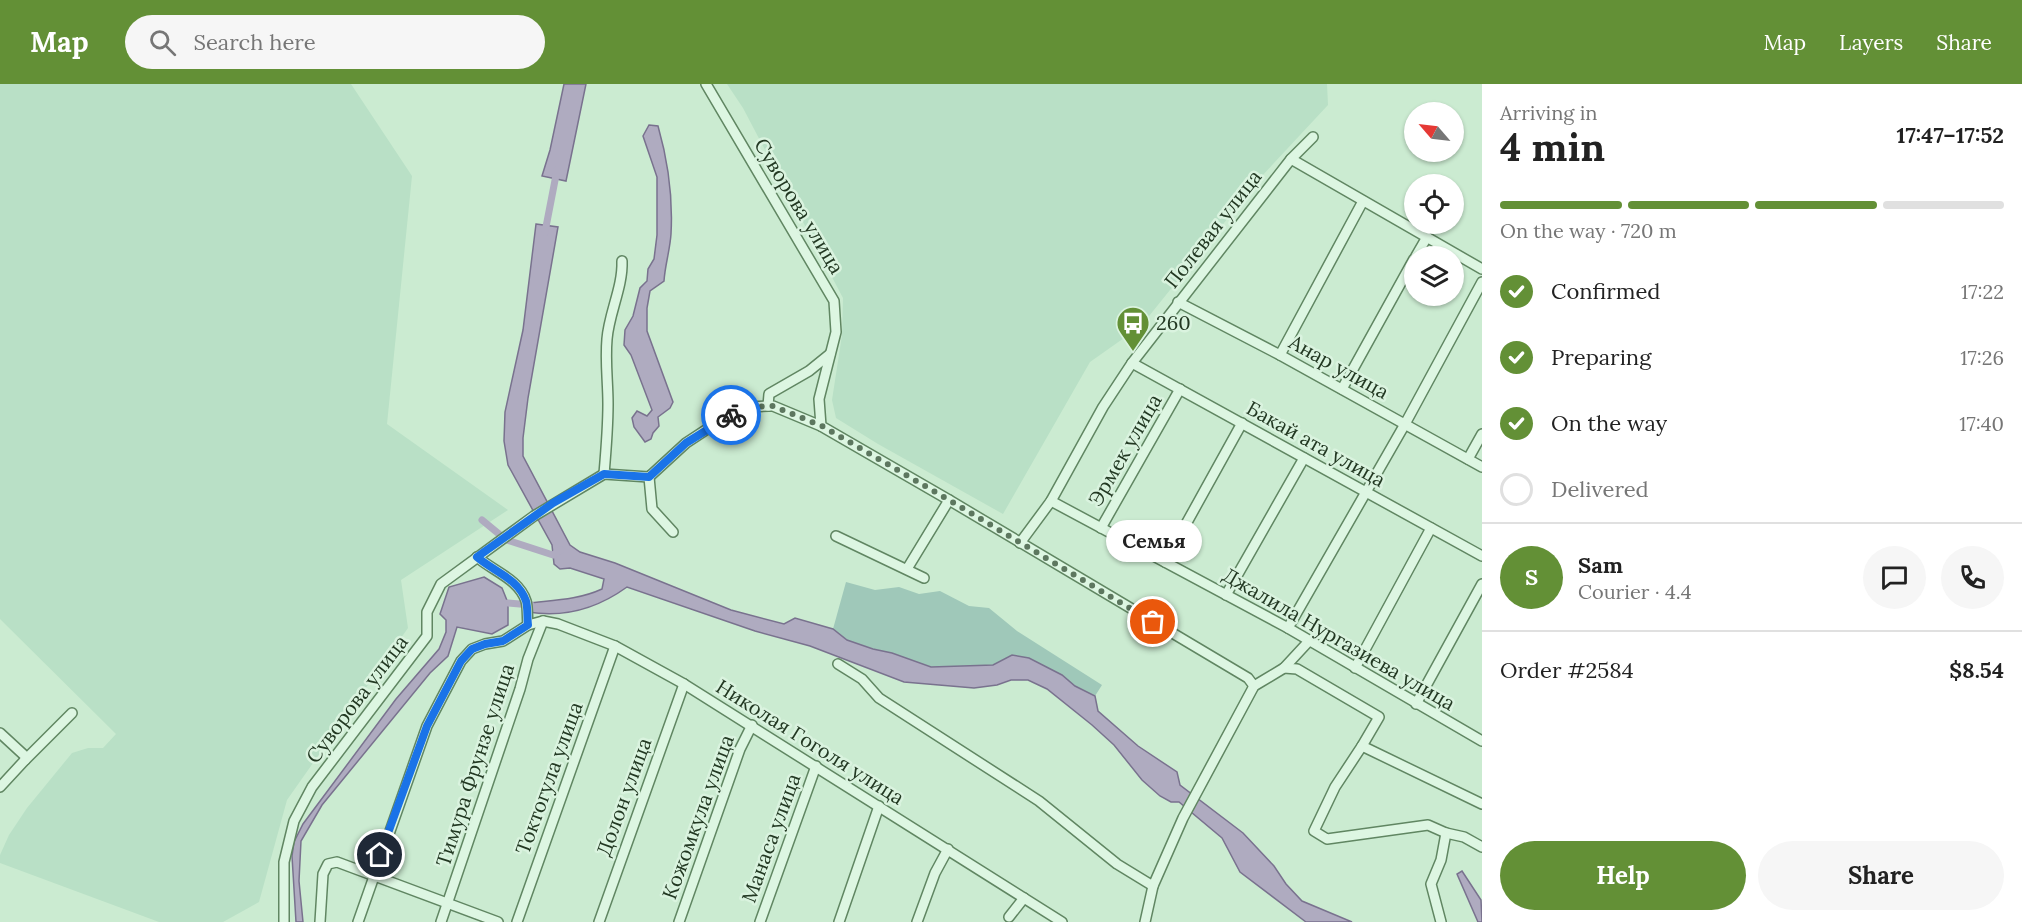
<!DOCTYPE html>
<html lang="en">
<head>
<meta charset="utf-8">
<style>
	body { margin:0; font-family:Lora,serif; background:#f6f6f6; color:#222; height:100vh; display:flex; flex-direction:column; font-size:22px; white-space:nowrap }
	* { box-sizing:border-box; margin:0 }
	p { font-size:20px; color:#767676 }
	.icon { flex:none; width:33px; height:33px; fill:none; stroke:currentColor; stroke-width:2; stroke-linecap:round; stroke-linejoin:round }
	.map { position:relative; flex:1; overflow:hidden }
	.drawer { display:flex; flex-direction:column; background:#fff; width:540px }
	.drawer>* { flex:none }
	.needle { width:39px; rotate:298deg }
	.fabs { position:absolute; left:1404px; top:18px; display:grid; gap:12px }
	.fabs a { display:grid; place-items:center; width:60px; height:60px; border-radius:50%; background:#fff; box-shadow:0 2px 4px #0004; font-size:30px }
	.pin { position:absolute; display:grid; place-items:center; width:51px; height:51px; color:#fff; margin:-26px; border:3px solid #fff; border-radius:50%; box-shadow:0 2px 6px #0007 }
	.courier { position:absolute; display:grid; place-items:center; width:60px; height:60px; margin:-30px; border:4px solid #1a73e8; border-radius:50%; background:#fff; color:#222; box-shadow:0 2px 8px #0007 }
	.bubble { position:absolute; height:42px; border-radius:21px; background:#fff; box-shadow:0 2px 4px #0004; font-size:20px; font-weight:700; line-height:42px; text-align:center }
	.summary em { font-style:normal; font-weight:700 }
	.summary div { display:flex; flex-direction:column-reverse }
	.summary { display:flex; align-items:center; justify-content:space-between; height:102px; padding:0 18px }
	h1 { font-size:39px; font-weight:700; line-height:45px }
	.bar { display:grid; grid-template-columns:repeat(4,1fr); gap:9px 6px; align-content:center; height:72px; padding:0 18px }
	.bar i { height:8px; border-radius:4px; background:#e0e0e0 }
	.bar .current { background:#639036 }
	.bar p { grid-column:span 4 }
	.line { display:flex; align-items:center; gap:15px; padding:0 18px; border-top:2px solid #e0e0e0 }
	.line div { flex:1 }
	.round { display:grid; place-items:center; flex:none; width:63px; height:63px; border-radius:32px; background:#f6f6f6 }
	ol { padding:0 18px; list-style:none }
	li { display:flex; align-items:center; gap:18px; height:66px }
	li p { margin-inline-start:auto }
	li .icon { padding:6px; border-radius:50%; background:#639036; color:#fff; stroke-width:4 }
	li:last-child { color:#767676 }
	li i { width:33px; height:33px; border:3px solid #e0e0e0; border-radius:50% }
	.primary-button { display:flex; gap:12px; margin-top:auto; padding:12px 18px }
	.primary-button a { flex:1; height:69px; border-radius:36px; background:#639036; color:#fff; font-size:24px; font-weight:700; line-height:69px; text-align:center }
	.primary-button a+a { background:#f6f6f6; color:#222 }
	header { display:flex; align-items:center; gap:36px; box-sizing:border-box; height:84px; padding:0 30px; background:#639036; color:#fff }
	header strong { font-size:28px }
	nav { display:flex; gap:33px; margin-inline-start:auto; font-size:21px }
	.search { width:420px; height:54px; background:#f6f6f6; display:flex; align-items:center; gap:15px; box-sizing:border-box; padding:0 21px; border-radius:33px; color:#767676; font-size:22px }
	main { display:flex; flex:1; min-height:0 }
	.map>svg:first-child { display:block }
</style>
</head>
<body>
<header>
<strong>Map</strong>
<div class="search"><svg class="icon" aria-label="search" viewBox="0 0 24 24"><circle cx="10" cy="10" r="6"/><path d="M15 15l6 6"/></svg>Search here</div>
<nav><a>Map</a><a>Layers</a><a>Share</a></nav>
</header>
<main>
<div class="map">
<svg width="1482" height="838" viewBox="0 0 1482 838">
	<rect width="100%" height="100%" fill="#cbebd1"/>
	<!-- farmland -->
	<g fill="#b9e0c6">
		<path d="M0,0H351L412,92L387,340L508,426L401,496L408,544L287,716L259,818L223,838H159L0,779V771L9,751L27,724L72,669L88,664H103L116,650L0,535Z"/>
		<path d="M727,0H1327L1328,21L1261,93L1141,242L1090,278L1003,430L878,360L836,334L832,316L842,251L843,214L743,24Z"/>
	</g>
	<!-- green -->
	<path fill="#9fc8b9" d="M846,498L875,506L899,503L919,510L940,507L969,522L989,524L1017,547L1102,601L1095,612L1075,602L1062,591L1012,572L993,581L931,583L892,569L873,565L847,556L833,545Z"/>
	<!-- water -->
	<g fill="#afabc0" stroke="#79728e" stroke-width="1.5">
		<path d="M564,0H586L566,97L542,92L550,66Z"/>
		<path d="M649,41L658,42C668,77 673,114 671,150C670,166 665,181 664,197L650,207L647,224V247L673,318L670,324L658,333L659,342L653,349L651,355L645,358L634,343L632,334L637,327L647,332L652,326L631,271L624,261L625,246L633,232L640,204L647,197L648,185L654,175L657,151V93L643,52Z"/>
		<path d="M536,140L558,143L528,314L523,354V372L570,461L580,468L615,479L731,526L784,540L795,534L833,545L847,556L873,565L892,569L931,583L993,581L1012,571L1029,574L1062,591L1075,602L1095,612L1098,627L1138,662L1177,688L1180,701L1243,749L1274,782L1286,800L1302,817L1352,838H1306L1240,788L1222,754L1179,718H1171L1160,712L1142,696L1114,661L1092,641L1047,605L1028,596H1011L997,601L974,604L904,598L810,562L755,547L627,503C598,524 564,534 528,528V519C554,516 578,516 602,505L604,495L570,484L560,485L554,480L552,461L508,381L504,357L505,328L523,246Z"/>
		<path d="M484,493L502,504L508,519V541L492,550L457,543L448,572L430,589L322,721L301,757L299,797L303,838H296L292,772L294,758L303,740L396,615L439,565L446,548V536L440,530L449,503Z"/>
		<path d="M1462,787L1481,816L1482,838H1478L1457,790Z"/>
	</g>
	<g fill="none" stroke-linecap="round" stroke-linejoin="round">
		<!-- canal -->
		<g stroke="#afabc0" stroke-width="7">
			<path d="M545,148L557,86"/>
			<path d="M482,436L499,450"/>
			<path d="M507,456L553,471L561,466"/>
			<path d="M508,519L531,521"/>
		</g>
		<defs>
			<g id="minor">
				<path d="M706,0L834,217L836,248L819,315L821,342L949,416L1248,594L1254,602"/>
				<path d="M1291,75L1482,185"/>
				<path d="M1416,172L1427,153"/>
				<path d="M1178,218L1280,271L1482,383"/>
				<path d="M1280,271L1363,117"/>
				<path d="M1132,279L1482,472"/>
				<path d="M1342,305L1414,175"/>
				<path d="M821,342L773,322H768L769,310L809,287L830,270"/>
				<path d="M1468,375L1482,350"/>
				<path d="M604,390C606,367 608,343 608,320C608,298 605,277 607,255C609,229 623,203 622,177"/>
				<path d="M649,393L652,425L673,448"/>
				<path d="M1051,417L1288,544L1482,657"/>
				<path d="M1101,444L1180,305"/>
				<path d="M836,452L924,494"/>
				<path d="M1020,459L1051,417L1103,323L1132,279L1291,75L1313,53"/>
				<path d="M477,473C493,487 519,495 526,517C528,524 527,534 528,541"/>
				<path d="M1165,478L1242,339"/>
				<path d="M907,485L949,416"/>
				<path d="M1226,511L1304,374"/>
				<path d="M1288,544L1405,340L1482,198"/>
				<path d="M838,580L862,595L879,614L1039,717L1117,780L1153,802"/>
				<path d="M1284,584L1297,585L1379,633L1362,662L1335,703L1314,747L1327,755L1428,741L1446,749L1464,753L1482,763"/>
				<path d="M1355,584L1431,444"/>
				<path d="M1416,620L1482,500"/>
				<path d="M0,649L25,672V676L72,629"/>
				<path d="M1362,662L1482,720"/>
				<path d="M0,703L25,676"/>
				<path d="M1009,833L1024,814"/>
				<path d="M284,838V778L294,737L312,703L427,552V528L441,500L534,432L604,390L649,393L686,359L721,336L749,323L769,322"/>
				<path d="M320,838L323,790L328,780L337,778L498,838"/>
				<path d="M358,838L427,642L461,577L472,565L485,560L503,557L528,541L543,537L558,540L615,562L684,600L1062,838"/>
				<path d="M441,838L520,605L528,575L543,537"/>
				<path d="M517,838L615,562"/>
				<path d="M599,838L684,600"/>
				<path d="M679,838L740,665L752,641"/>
				<path d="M760,838L816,682"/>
				<path d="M839,838L879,722"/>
				<path d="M917,838L935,789L948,765"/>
				<path d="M1145,838L1153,802L1183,734L1254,602L1284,584L1309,557"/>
				<path d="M1441,838L1431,800L1441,776L1446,749"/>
			</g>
		</defs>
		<!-- minor casing -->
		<use href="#minor" stroke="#608662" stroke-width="12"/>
		<!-- minor -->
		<use href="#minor" stroke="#ddf6e2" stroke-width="9"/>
	</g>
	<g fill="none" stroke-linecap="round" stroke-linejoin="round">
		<!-- done -->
		<path stroke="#5d775f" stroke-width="6" stroke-dasharray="0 10.8" d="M731,331L749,323L773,322L822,342L949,416L1153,538"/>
		<!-- route -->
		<path stroke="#1a73e8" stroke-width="8" d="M380,771L427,642L461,577L472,565L485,560L503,557L528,541C527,534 528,524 526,517C519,495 493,487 477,473L553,419L604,390L649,393L686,359L731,331"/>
	</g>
	<!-- icons -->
	<defs>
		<symbol id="bus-pin" viewBox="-11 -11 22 30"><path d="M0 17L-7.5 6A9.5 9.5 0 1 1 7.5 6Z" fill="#639036" stroke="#daf3df"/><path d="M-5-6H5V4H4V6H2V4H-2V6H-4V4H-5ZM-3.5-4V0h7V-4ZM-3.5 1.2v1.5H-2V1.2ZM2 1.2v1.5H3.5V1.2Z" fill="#fff"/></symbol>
	</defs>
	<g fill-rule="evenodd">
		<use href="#bus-pin" x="1114" y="220" width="38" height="52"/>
	</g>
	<g text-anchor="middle" stroke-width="5" stroke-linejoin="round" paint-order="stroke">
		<!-- street labels -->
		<g font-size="20" fill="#223822" stroke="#daf3df">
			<text transform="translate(799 122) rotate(59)" y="7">Суворова улица</text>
			<text transform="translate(1213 145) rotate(-52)" y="7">Полевая улица</text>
			<text transform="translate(1339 283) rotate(29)" y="7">Анар улица</text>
			<text transform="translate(1316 360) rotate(29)" y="7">Бакай ата улица</text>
			<text transform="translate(1125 366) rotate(-60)" y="7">Эрмек улица</text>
			<text transform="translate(1339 555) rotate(30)" y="7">Джалила Нургазиева улица</text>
			<text transform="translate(357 615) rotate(-53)" y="7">Суворова улица</text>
			<text transform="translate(810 658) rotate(32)" y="7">Николая Гоголя улица</text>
			<text transform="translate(475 681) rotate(-72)" y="7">Тимура Фрунзе улица</text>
			<text transform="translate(549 694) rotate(-70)" y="7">Токтогула улица</text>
			<text transform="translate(624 713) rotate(-70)" y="7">Долон улица</text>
			<text transform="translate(698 733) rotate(-70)" y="7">Кожомкула улица</text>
			<text transform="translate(771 754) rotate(-70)" y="7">Манаса улица</text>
		</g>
		<!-- poi labels -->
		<g font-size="20" fill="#223822" stroke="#daf3df" text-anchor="start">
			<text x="1156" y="246">260</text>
		</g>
	</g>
</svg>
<div class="fabs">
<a><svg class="needle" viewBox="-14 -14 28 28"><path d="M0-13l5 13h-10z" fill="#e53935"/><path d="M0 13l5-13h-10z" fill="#767676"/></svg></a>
<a><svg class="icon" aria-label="locate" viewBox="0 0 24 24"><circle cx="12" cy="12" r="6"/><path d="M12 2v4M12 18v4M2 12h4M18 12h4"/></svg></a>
<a><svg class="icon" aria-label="layers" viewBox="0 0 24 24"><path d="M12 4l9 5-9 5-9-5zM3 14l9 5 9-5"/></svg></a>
</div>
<div class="pin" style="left:1153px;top:538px;background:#ea580c"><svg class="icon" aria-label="bag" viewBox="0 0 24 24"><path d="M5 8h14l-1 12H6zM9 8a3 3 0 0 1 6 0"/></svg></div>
<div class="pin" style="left:380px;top:771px;background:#1f2937"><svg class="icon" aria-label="home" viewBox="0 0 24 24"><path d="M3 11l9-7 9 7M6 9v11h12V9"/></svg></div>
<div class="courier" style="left:731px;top:331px"><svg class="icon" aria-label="bike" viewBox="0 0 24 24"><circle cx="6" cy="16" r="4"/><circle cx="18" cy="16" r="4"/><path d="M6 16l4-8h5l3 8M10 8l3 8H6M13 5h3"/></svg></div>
<div class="bubble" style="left:1106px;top:436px;width:96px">Семья</div>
</div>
<section class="drawer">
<div class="summary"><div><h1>4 min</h1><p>Arriving in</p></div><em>17:47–17:52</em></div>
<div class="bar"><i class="current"></i><i class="current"></i><i class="current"></i><i></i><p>On the way · 720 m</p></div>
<ol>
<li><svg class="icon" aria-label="check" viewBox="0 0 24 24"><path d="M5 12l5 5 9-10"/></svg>Confirmed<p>17:22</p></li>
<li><svg class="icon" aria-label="check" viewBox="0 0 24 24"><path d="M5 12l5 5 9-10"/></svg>Preparing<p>17:26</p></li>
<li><svg class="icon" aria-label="check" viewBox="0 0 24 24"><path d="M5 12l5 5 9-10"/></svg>On the way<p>17:40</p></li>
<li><i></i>Delivered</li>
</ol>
<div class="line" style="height:108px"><b class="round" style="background:#639036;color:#fff">S</b><div><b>Sam</b><p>Courier · 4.4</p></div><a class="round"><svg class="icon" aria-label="chat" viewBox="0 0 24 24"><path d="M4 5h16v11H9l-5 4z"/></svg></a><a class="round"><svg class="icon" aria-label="phone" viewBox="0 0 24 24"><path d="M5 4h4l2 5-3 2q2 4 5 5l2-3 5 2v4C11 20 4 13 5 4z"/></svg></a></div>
<div class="line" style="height:78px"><div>Order #2584</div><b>$8.54</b></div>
<div class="primary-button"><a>Help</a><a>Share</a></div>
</section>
</main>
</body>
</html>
